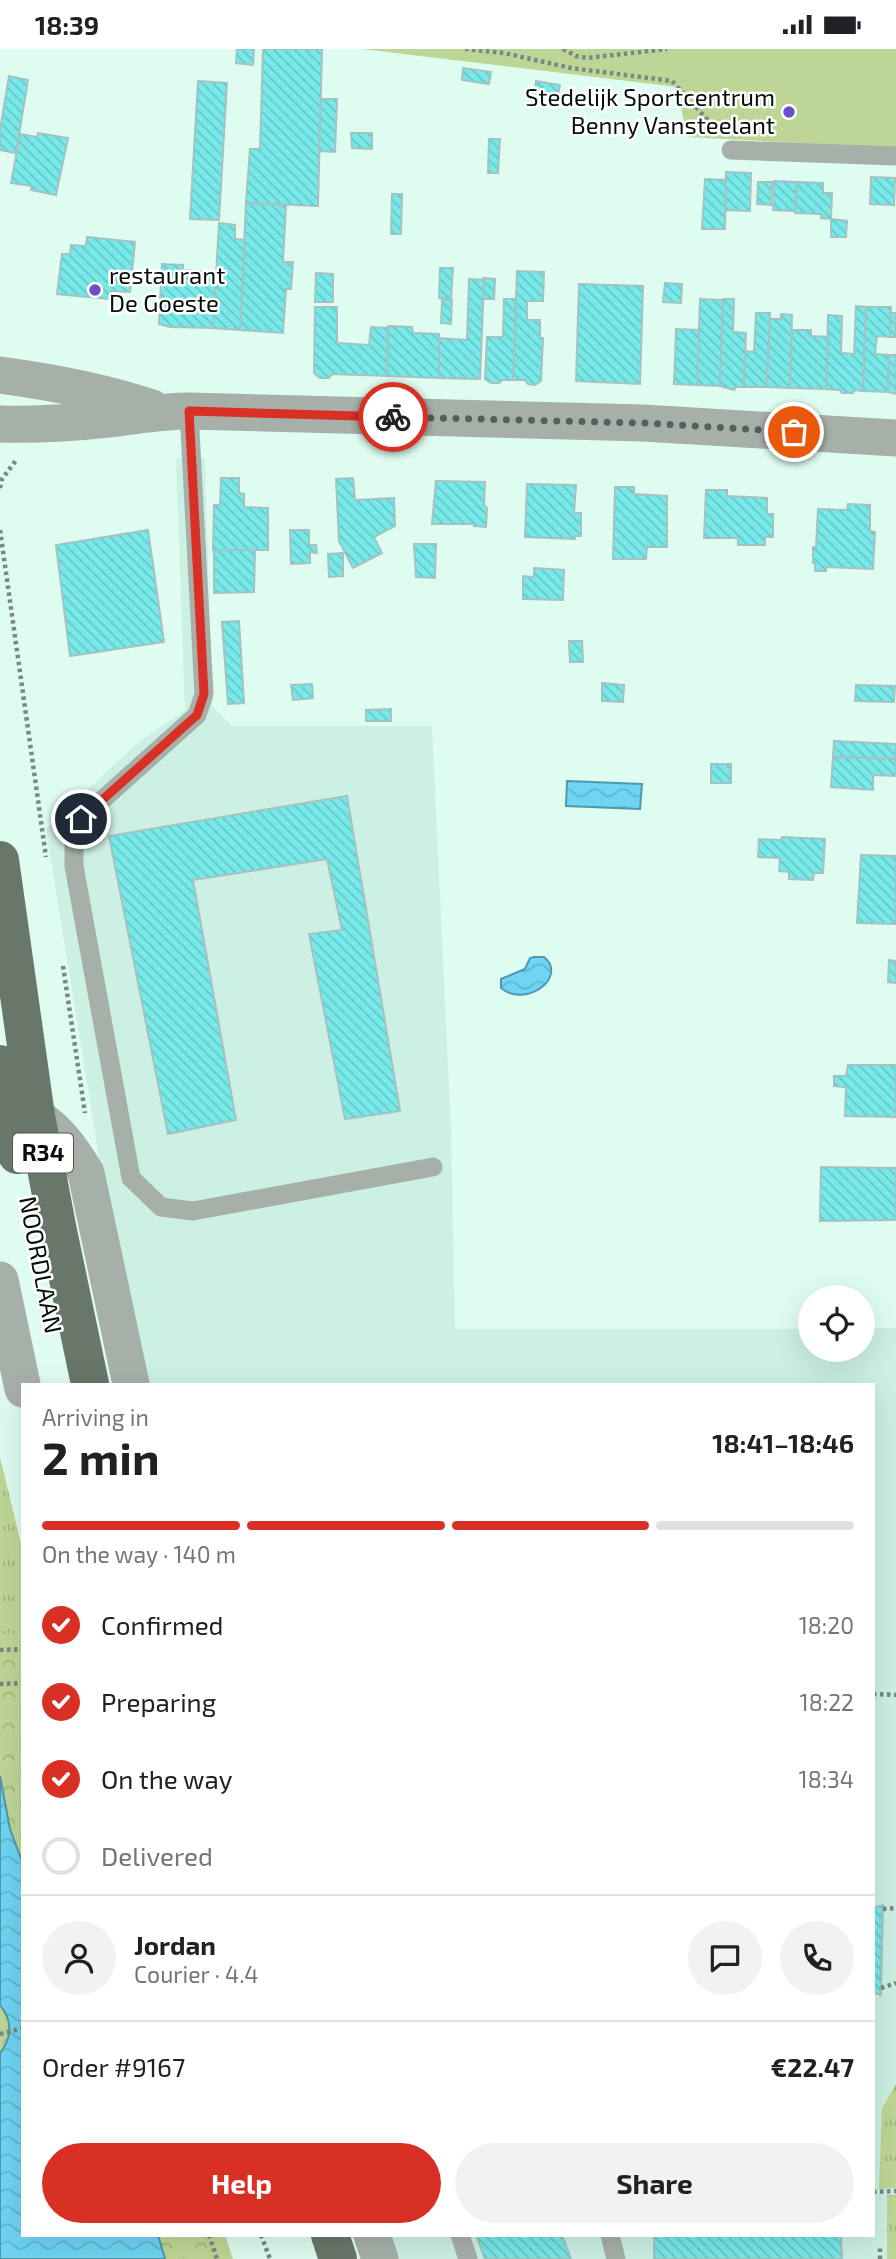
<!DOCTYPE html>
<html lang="en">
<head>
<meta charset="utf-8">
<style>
	body { margin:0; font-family:"Exo 2",sans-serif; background:#f2f2f2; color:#202124; height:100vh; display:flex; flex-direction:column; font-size:26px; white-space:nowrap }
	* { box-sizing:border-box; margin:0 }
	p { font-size:23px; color:#757577 }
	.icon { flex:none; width:38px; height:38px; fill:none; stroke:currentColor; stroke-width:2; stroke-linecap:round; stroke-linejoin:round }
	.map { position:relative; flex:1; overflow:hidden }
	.side { position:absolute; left:21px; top:1334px; width:854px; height:854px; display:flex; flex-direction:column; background:#fff; border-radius:0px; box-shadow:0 7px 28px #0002 }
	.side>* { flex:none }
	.fabs { position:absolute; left:798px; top:1236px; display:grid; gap:14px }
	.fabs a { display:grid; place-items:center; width:77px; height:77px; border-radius:50%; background:#fff; box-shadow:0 7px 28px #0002; font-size:35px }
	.pin { position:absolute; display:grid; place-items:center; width:60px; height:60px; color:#fff; margin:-30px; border:4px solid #fff; border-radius:50%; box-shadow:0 2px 7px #0007 }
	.courier { position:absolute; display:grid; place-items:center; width:70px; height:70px; margin:-35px; border:5px solid #d93025; border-radius:50%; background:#fff; color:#222; box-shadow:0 2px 9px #0007 }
	.headline em { font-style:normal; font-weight:700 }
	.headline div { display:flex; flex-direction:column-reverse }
	.headline { display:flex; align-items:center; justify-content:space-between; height:119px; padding:0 21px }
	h1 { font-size:46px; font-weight:700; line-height:52px }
	.bar { display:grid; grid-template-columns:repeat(4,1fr); gap:10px 7px; align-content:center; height:84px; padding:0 21px }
	.bar i { height:9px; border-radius:5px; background:#e0e0e0 }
	.bar .selected { background:#d93025 }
	.bar p { grid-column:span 4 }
	.line { display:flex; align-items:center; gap:18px; padding:0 21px; border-top:2px solid #e0e0e0 }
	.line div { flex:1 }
	.round { display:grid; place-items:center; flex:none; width:74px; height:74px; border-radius:37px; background:#f2f2f2 }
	ol { padding:0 21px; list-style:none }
	li { display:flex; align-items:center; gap:21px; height:77px }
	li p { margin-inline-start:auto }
	li .icon { padding:7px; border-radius:50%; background:#d93025; color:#fff; stroke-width:4 }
	li:last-child { color:#757577 }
	li i { width:38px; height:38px; border:4px solid #e0e0e0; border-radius:50% }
	.primary-button { display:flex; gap:14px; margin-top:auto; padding:14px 21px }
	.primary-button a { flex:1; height:80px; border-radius:42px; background:#d93025; color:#fff; font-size:28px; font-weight:700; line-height:80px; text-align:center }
	.primary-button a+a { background:#f2f2f2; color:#202124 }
	.status { display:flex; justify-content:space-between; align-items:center; height:49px; padding:0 35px; background:#fff; direction:ltr }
	.status svg { height:19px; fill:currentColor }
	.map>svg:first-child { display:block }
</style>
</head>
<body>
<div class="status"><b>18:39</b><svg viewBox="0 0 49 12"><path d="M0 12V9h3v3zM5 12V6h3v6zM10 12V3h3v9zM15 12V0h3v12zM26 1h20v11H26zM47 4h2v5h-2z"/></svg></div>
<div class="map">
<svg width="896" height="2210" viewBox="0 0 896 2210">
	<defs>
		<pattern id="grass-tufts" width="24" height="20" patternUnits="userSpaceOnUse" patternTransform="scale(1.75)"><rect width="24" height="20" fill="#bed695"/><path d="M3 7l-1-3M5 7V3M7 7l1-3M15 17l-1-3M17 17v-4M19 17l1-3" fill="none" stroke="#a2b67f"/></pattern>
		<pattern id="park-crowns" width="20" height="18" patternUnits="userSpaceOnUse" patternTransform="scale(1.75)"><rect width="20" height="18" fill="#bed695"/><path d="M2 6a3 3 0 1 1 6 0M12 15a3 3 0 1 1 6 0" fill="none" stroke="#a2b67f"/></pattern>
		<pattern id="water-waves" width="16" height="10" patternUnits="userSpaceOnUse" patternTransform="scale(1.75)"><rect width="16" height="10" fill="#6ed5f3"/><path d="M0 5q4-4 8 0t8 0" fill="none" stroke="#5eb6cf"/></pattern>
		<pattern id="building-back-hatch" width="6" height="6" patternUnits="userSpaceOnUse" patternTransform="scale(1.75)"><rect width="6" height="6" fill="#77e9e8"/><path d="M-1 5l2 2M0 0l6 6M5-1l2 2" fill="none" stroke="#65c7c6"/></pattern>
	</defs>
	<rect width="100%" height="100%" fill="#dffcf1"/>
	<!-- built -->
	<path fill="#ccf0e3" d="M176,409H205L212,657L232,677H432L451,1080L455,1280H810V1300H863V1279H896V2210H394L386,2186H873V1335H143L117,1219L46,780L135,696L185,661Z"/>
	<!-- grass -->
	<g fill="url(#grass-tufts)">
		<path d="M0,1408L23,1503V1583L0,1586Z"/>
		<path d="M896,2035V2139L879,2140L882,2059Z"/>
		<rect x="887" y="2146" width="9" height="64"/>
	</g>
	<!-- park -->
	<path fill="url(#park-crowns)" d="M23,1583V2186H225L233,2210H0V1586Z"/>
	<!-- pitch -->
	<path fill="#bed695" d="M362,0H896V99L687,88L677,38Z"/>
	<!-- water -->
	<g fill="url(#water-waves)" stroke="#4e99ad" stroke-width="2">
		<path d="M567,732L642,735L640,760L566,757Z"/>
		<path d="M534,908H544C568,927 527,960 501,939V930L525,920L530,909Z"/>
		<path d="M0,1727L10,1780L23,1815V2186H158L165,2210H0V2004C12,1989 13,1972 0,1956Z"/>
	</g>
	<!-- building -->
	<g fill="url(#building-back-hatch)" stroke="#a4c2c2" stroke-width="2">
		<path d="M237,0H254L253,16L236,14Z"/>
		<path d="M263,0H322L318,157L246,154L250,100H260Z"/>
		<path d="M463,19L491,23L489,35L462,31Z"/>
		<path d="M9,27L28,31L16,104L0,101V81Z"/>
		<path d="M198,32L227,34L219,171L190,170Z"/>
		<path d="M536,32L560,36L557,50L534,47Z"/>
		<path d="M321,50H337L335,103L319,102Z"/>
		<path d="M38,84L68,89L56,146L31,141L32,137L11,134L20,85L37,88Z"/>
		<path d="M351,84H372V100L352,99Z"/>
		<path d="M489,90H500L498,124H488Z"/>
		<path d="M726,123L751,124L750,162L725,161Z"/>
		<path d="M871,128L895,129L894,156L870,155Z"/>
		<path d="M705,130L726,131L725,180H702Z"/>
		<path d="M774,132L797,133L795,162L773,161Z"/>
		<path d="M758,133H772L771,156L757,155Z"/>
		<path d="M797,133L823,134V144H832L831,170L821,169V165L795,164Z"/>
		<path d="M392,145H402L401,185H391Z"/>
		<path d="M246,154L286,156L283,213H293L291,240H286L283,284L240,281Z"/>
		<path d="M831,170L847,172L846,188H831Z"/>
		<path d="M219,174L235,176V190L245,191L240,281L213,279Z"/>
		<path d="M87,188L135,193L130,243L111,242L109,250L57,245L62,205H70L71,196L86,197Z"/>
		<path d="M162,215L183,216V221L216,223L213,279L170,278L159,275Z"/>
		<path d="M440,219H453L451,250L439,249Z"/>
		<path d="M517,222L544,223L543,252H527V271H540V289H543L541,332L535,336L528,335L525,331H513Z"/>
		<path d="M316,224L333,225V253H315Z"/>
		<path d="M483,229L495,230L494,250H483Z"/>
		<path d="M469,230L484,231L480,330L439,329V289L467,291Z"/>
		<path d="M665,234L682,235L681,254L663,253Z"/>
		<path d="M579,235L643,237L640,335L576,332Z"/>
		<path d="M504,250H516L513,331H502L499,334H491L485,330L487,288H503Z"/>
		<path d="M700,250L723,251L720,337L697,336Z"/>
		<path d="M723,250H734L733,283L746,284L744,338H736L734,341L720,337Z"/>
		<path d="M442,251H452L451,275L441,274Z"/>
		<path d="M856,257L866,258L863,342L855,341L853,344H842L840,341L826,340L828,266L842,267L841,304L854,305Z"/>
		<path d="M315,258H337V294L369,296L371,278L388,279L387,327L332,325L329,329H320L314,324Z"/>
		<path d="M866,258H891L890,288L877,287L875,305L889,306L888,343L863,342Z"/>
		<path d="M756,264H770L767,338H744L745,302L754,303Z"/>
		<rect x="890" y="264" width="6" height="24"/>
		<path d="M781,265L792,266L790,339L767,338L770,270H781Z"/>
		<path d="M388,277L412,278L413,284L439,285V329L387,327Z"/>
		<path d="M676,280L699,281L697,336L674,335Z"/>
		<path d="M792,281H811V287L828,288L826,340L790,339Z"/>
		<path d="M889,306H896V345L888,343Z"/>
		<path d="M221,429H239V444L244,445V458L268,459V501H213L214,456H220Z"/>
		<path d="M353,429L355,451L394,449L395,477L374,488L382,504L353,519L339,492L336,430Z"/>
		<path d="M436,432L485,433L484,456L487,459L486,478L474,477V475H432Z"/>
		<path d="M527,435L576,436L574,464H581V487H575V490L525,488Z"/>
		<path d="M615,438H634V445L667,447V498H647L646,510H613Z"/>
		<path d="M706,441H727V447L767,449V465H773V488H765V496H738V489H704Z"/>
		<path d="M848,455L870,456V482L875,483L873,520L826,518V522H815V514H813V498H816L818,460L847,461Z"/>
		<path d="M148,481L164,593L70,607L56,496Z"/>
		<path d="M290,481H309V496H316L317,504L310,503V514L291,515Z"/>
		<path d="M414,495H436L435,529L416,528Z"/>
		<path d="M214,501H255L254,543L214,544Z"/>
		<path d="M343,504V527L329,528L328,505Z"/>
		<path d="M534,519L564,521L563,551L523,550V527L534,528Z"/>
		<path d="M239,572L244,654L228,655L222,573Z"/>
		<path d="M569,592H582L583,613H570Z"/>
		<path d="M602,634L624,636L623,653L602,652Z"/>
		<path d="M312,635L313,649L293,651L291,636Z"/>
		<path d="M856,636L895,637L894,653L855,652Z"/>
		<path d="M391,660V672H366V661Z"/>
		<path d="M834,692L896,695V710L833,708Z"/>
		<path d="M833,708L896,710V727L873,726V741L831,738Z"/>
		<rect x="711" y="715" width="20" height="19"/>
		<path d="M347,747L400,1062L345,1070L309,885L342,881L327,810L193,831L236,1071L168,1085L109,787Z"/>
		<path d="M782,788L825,790L823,824H814L813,831L789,830V823L779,822L780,809L758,808L759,790L781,791Z"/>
		<path d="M861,806L896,807V875L857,874Z"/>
		<path d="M889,911L896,912V934L888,933Z"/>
		<path d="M848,1016H896V1068L845,1067L846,1038L834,1037V1027H846Z"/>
		<path d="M821,1118L896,1119V1171L820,1172Z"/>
		<path d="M883,1856L881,1939V1946L873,1943V1859Z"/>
		<path d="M476,2186H562L571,2210H485Z"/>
		<path d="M654,2186H841L842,2210H654Z"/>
	</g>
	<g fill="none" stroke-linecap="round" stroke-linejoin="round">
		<!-- path -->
		<g stroke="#768982" stroke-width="4.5" stroke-dasharray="3.5 3.5" stroke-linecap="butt">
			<path d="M465,0L504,4L571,19L672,32L714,78H721"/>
			<path d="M563,0L576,7L587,9L667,0"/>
			<path d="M0,439L2,430L17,410"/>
			<path d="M0,481L46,808"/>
			<path d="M63,917L85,1064"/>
			<path d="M0,1601L23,1600"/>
			<path d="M0,1635L23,1634"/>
			<path d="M873,1645L896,1646"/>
			<path d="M883,1860L896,1859"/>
			<path d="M881,1939L896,1934"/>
			<path d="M0,1985L23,1979"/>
			<path d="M873,2143L896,2142"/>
			<path d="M209,2186L217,2210"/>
			<path d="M261,2186L270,2210"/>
			<path d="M880,2210V2199"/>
		</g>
		<!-- service -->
		<g stroke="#a7b0a8" stroke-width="19">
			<path d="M731,101L896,107"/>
			<path d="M189,362L204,645L197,666L81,770L74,792V817L131,1129L161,1158L193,1162L433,1118"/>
			<path d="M460,2186L468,2210"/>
			<path d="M610,2186L616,2210"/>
		</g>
		<!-- minor -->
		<g stroke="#a7b0a8" stroke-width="37">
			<path d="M0,326C52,333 102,342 152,359"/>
			<path d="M0,375C36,376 72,374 108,370C136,367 161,362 189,362L643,374L896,389"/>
			<path d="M36,1067C59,1082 72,1101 86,1124L131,1335"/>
			<path d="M0,1231L23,1340"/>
			<path d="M372,2186L380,2210"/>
		</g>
		<!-- primary -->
		<g stroke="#68776a" stroke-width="38">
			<path d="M0,811L36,1067L58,1182L90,1335"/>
			<path d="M0,1015L17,1106"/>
			<path d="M330,2186L338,2210"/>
		</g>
	</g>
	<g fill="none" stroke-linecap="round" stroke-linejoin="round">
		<!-- done -->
		<path stroke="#51615c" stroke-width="7" stroke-dasharray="0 12.6" d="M393,368L643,374L794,383"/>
		<!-- route -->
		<path stroke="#d93025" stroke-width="9" d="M81,770L197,666L204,645L189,362L393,368"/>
	</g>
	<!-- markers -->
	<g fill="#6a4fc8" stroke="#fff" stroke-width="2.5">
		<circle cx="789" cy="63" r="7"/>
		<circle cx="95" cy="241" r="7"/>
	</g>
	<g text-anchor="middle" stroke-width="5" stroke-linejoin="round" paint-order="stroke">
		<!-- shield labels -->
		<rect fill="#fff" stroke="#505654" stroke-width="2" x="13" y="1084.5" width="60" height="39" rx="5"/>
		<g font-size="23" font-weight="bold" fill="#050e0b">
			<text x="43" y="1112">R34</text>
		</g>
		<!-- poi labels -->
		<g font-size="24" fill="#050e0b" stroke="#fff" text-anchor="end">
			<text x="775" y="57">Stedelijk Sportcentrum<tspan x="775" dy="28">Benny Vansteelant</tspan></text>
			<text x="109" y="235" text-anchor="start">restaurant<tspan x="109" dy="28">De Goeste</tspan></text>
		</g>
		<!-- street labels -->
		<g font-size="24" fill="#050e0b" stroke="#fff">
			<text transform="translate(40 1216) rotate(79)" y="8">NOORDLAAN</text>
		</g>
	</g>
</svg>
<div class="fabs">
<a><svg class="icon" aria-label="locate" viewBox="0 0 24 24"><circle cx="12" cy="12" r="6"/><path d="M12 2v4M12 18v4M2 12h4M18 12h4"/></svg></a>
</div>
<div class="pin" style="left:794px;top:383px;background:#ea580c"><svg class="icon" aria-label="bag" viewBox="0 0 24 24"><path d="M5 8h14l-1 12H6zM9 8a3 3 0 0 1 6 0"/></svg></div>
<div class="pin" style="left:81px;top:770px;background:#1f2937"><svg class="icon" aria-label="home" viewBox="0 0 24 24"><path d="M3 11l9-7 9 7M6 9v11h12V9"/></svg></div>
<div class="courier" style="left:393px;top:368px"><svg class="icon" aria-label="bike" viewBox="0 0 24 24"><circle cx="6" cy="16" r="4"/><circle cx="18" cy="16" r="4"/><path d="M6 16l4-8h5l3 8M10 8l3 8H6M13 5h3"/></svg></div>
<section class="side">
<div class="headline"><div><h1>2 min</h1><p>Arriving in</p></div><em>18:41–18:46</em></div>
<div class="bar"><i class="selected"></i><i class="selected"></i><i class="selected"></i><i></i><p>On the way · 140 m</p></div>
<ol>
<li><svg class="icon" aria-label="check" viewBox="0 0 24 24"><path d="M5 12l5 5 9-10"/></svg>Confirmed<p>18:20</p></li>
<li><svg class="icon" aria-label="check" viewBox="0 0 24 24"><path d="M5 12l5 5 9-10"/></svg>Preparing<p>18:22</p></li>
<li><svg class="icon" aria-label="check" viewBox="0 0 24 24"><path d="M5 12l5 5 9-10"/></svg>On the way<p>18:34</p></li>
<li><i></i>Delivered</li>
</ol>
<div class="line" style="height:126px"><a class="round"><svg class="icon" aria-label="person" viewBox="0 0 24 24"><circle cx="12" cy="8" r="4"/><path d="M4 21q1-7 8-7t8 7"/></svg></a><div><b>Jordan</b><p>Courier · 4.4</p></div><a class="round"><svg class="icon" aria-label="chat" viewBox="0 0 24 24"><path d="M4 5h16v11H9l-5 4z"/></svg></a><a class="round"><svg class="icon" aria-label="phone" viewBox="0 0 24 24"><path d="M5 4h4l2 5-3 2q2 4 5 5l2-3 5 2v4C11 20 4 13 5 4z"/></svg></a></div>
<div class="line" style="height:91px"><div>Order #9167</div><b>€22.47</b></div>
<div class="primary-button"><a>Help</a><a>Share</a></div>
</section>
</div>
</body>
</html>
